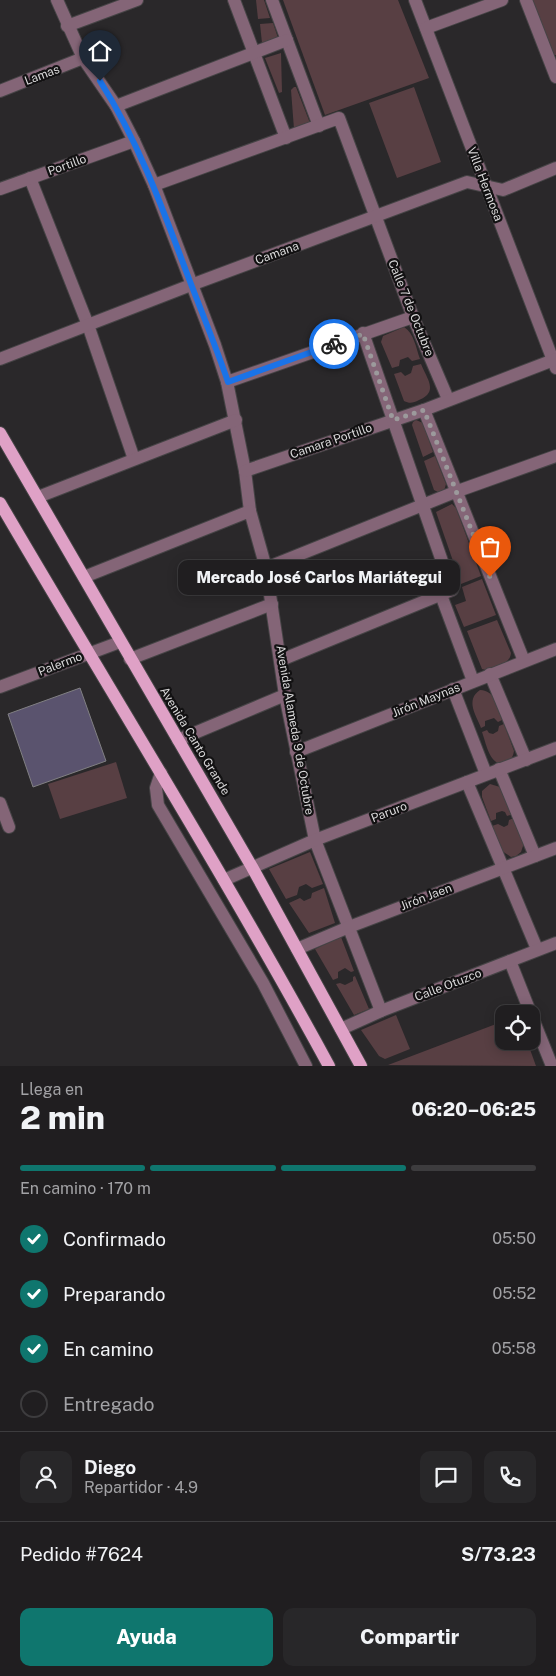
<!DOCTYPE html>
<html lang="es">
<head>
<meta charset="utf-8">
<style>
	body { margin:0; font-family:"Public Sans",sans-serif; background:#282729; color:#f1f3f6; height:100vh; display:flex; flex-direction:column; font-size:19px; white-space:nowrap }
	* { box-sizing:border-box; margin:0 }
	p { font-size:16px; color:#a2a2a5 }
	.icon { flex:none; width:28px; height:28px; fill:none; stroke:currentColor; stroke-width:2; stroke-linecap:round; stroke-linejoin:round }
	.map { position:relative; height:1066px; overflow:hidden }
	.side { display:flex; flex-direction:column; background:#201e20; flex:1 }
	.side>* { flex:none }
	.fabs { position:absolute; left:495px; top:1005px; display:grid; gap:10px }
	.fabs a { display:grid; place-items:center; width:45px; height:45px; border-radius:10px; background:#201e20; box-shadow:0 2px 12px #0003,0 0 0 1px #3d3c3e; font-size:25px }
	.pin { position:absolute; display:grid; place-items:center; width:42px; height:42px; color:#fff; margin:-51px -21px; border-radius:50% 50% 50% 0; rotate:-45deg; box-shadow:0 0 5px #0007 }
	.pin .icon { rotate:45deg }
	.courier { position:absolute; display:grid; place-items:center; width:50px; height:50px; margin:-25px; border:4px solid #1a73e8; border-radius:50%; background:#fff; color:#222; box-shadow:0 1px 6px #0007 }
	.bubble { position:absolute; height:35px; border-radius:10px; background:#201e20; box-shadow:0 2px 12px #0003,0 0 0 1px #3d3c3e; font-size:16px; font-weight:800; line-height:35px; text-align:center }
	.headline em { font-style:normal; font-weight:800 }
	.headline div { display:flex; flex-direction:column-reverse }
	.headline { display:flex; align-items:center; justify-content:space-between; height:85px; padding:0 20px }
	h1 { font-size:32px; font-weight:800; line-height:38px }
	.bar { display:grid; grid-template-columns:repeat(4,1fr); gap:8px 5px; align-content:center; height:60px; padding:0 20px }
	.bar i { height:6px; border-radius:4px; background:#3d3c3e }
	.bar .active { background:#0f766e }
	.bar p { grid-column:span 4 }
	.line { display:flex; align-items:center; gap:12px; padding:0 20px; border-top:1px solid #3d3c3e }
	.line div { flex:1 }
	.round { display:grid; place-items:center; flex:none; width:52px; height:52px; border-radius:10px; background:#282729 }
	ol { padding:0 20px; list-style:none }
	li { display:flex; align-items:center; gap:15px; height:55px }
	li p { margin-inline-start:auto }
	li .icon { padding:5px; border-radius:50%; background:#0f766e; color:#fff; stroke-width:4 }
	li:last-child { color:#a2a2a5 }
	li i { width:28px; height:28px; border:2px solid #3d3c3e; border-radius:50% }
	.cta { display:flex; gap:10px; margin-top:auto; padding:10px 20px }
	.cta a { flex:1; height:58px; border-radius:10px; background:#0f766e; color:#fff; font-size:20px; font-weight:800; line-height:58px; text-align:center }
	.cta a+a { background:#282729; color:#f1f3f6 }
	.map>svg:first-child { display:block }
</style>
</head>
<body>
<div class="map">
<svg width="556" height="1066" viewBox="0 0 556 1066">
	<rect width="100%" height="100%" fill="#2a282a"/>
	<!-- green -->
	<g fill="#583f43">
		<path d="M256,0H264L270,18L258,19Z"/>
		<path d="M283,0H398L429,78L325,115Z"/>
		<path d="M532,0H556V55H554Z"/>
		<path d="M273,23L278,38L262,43L260,24Z"/>
		<path d="M281,53L282,92L279,93L265,58Z"/>
		<path d="M294,87H296L310,123L294,129L291,90Z"/>
		<path d="M414,87L441,162L397,178L369,103Z"/>
		<path d="M404,327C414,333 416,348 420,359L412,361L408,357L400,360L399,366L392,368L381,342L383,336Z"/>
		<path d="M421,364C427,379 439,392 419,400C413,403 410,404 404,401L394,374L401,372L405,376L411,373L413,366Z"/>
		<path d="M416,420L423,423L433,452L423,457L412,425L413,422Z"/>
		<path d="M435,456L446,484L444,491L440,493L434,490L424,461Z"/>
		<path d="M452,504L456,508L481,576L461,584L436,512Z"/>
		<path d="M482,579L496,615L464,627L455,605L466,601L462,587Z"/>
		<path d="M497,620L511,653C510,665 495,667 486,670L482,669L467,631Z"/>
		<path d="M480,690C496,691 498,707 502,720L498,722L494,718L485,721V726L481,728C476,715 465,700 480,690Z"/>
		<path d="M504,724L514,751C513,756 512,759 508,761C491,772 486,743 482,732L487,730L489,733L493,734L498,731L499,726Z"/>
		<path d="M116,762L127,798L60,819L48,784Z"/>
		<path d="M490,784L500,787L513,814L507,816L505,812L502,811L496,813V819L491,821L482,797V791Z"/>
		<path d="M514,818L524,843L521,852L516,856L511,857L502,851L492,826L498,824L504,827L508,825L509,820Z"/>
		<path d="M310,852L323,884L312,888L306,884L299,887L297,895L286,899L269,869Z"/>
		<path d="M324,888L335,923L309,933L289,903L300,898L304,901L311,898L312,893Z"/>
		<path d="M341,937L354,971L351,972L345,968L338,972V978L333,980L315,949Z"/>
		<path d="M355,976L369,1009L354,1015L336,984L340,983L345,985L353,981V977Z"/>
		<path d="M396,1015L410,1049L385,1059L379,1056L361,1030Z"/>
		<path d="M504,1021V1041H527L536,1066L388,1065Z"/>
	</g>
	<!-- building -->
	<path fill="#5a536e" stroke="#818083" d="M80,688L106,761L33,787L8,714Z"/>
	<g fill="none" stroke-linecap="round" stroke-linejoin="round">
		<defs>
			<g id="minor">
				<path d="M57,0L83,58L116,106L134,141L154,185L215,345L227,382L245,471L250,511L266,568L285,695L315,840L381,1011"/>
				<path d="M234,0L286,138"/>
				<path d="M272,0L319,126"/>
				<path d="M415,0L556,368"/>
				<path d="M526,0L556,77"/>
				<path d="M67,26L137,0"/>
				<path d="M426,28L502,0"/>
				<path d="M0,91L83,58"/>
				<path d="M116,106L287,40"/>
				<path d="M30,178L88,325L134,459"/>
				<path d="M154,185L339,118L413,317L448,399"/>
				<path d="M0,189L134,141"/>
				<path d="M0,359L191,285L467,182L503,190L556,168"/>
				<path d="M227,382L413,317"/>
				<path d="M424,410L524,661"/>
				<path d="M245,471L424,410L556,359"/>
				<path d="M38,497L236,420"/>
				<path d="M266,568L455,492L556,456"/>
				<path d="M84,577L250,511"/>
				<path d="M441,595L473,681"/>
				<path d="M130,659L272,604"/>
				<path d="M281,660L452,590L363,333"/>
				<path d="M490,674L526,760"/>
				<path d="M0,687L120,642"/>
				<path d="M453,689L486,774"/>
				<path d="M178,740L285,695"/>
				<path d="M296,752L556,649"/>
				<path d="M499,769L535,856"/>
				<path d="M161,773L156,788L158,805L263,983L306,1066"/>
				<path d="M467,782L537,949"/>
				<path d="M0,803L9,827"/>
				<path d="M224,880L315,840L556,748"/>
				<path d="M297,949L349,927L556,848"/>
				<path d="M510,961L531,1014"/>
				<path d="M531,1014L552,1066"/>
				<path d="M341,1029L381,1011L556,943"/>
			</g>
			<g id="major">
				<path d="M0,433L252,867L361,1066"/>
				<path d="M0,503C110,691 225,875 329,1066"/>
			</g>
		</defs>
		<!-- minor casing -->
		<use href="#minor" stroke="#464446" stroke-width="14"/>
		<!-- major casing -->
		<use href="#major" stroke="#464446" stroke-width="14"/>
		<!-- minor -->
		<use href="#minor" stroke="#846577" stroke-width="12"/>
		<!-- major -->
		<use href="#major" stroke="#dfa1c6" stroke-width="12"/>
	</g>
	<g fill="none" stroke-linecap="round" stroke-linejoin="round">
		<!-- done -->
		<path stroke="#9c9a9c" stroke-width="5" stroke-dasharray="0 9" d="M334,344L363,334L393,420L424,410L490,577"/>
		<!-- route -->
		<path stroke="#1a73e8" stroke-width="6" d="M100,81C138,141 161,204 186,271C200,308 215,344 228,382L334,344"/>
	</g>
	<g text-anchor="middle" stroke-width="4.5" stroke-linejoin="round" paint-order="stroke">
		<!-- street labels -->
		<g font-size="12" fill="#d9d8d9" stroke="#121112">
			<text transform="translate(42 75) rotate(-21)" y="4">Lamas</text>
			<text transform="translate(67 165) rotate(-20)" y="4">Portillo</text>
			<text transform="translate(485 184) rotate(69)" y="4">Villa Hermosa</text>
			<text transform="translate(277 253) rotate(-20)" y="4">Camana</text>
			<text transform="translate(411 308) rotate(68)" y="4">Calle 7 de Octubre</text>
			<text transform="translate(331 441) rotate(-19)" y="4">Camara Portillo</text>
			<text transform="translate(60 664) rotate(-21)" y="4">Palermo</text>
			<text transform="translate(426 700) rotate(-22)" y="4">Jirón Maynas</text>
			<text transform="translate(295 730) rotate(80)" y="4">Avenida Alameda 9 de Octubre</text>
			<text transform="translate(195 741) rotate(59)" y="4">Avenida Canto Grande</text>
			<text transform="translate(389 812) rotate(-21)" y="4">Paruro</text>
			<text transform="translate(426 897) rotate(-21)" y="4">Jirón Jaen</text>
			<text transform="translate(448 985) rotate(-21)" y="4">Calle Otuzco</text>
		</g>
	</g>
</svg>
<div class="fabs">
<a><svg class="icon" aria-label="locate" viewBox="0 0 24 24"><circle cx="12" cy="12" r="6"/><path d="M12 2v4M12 18v4M2 12h4M18 12h4"/></svg></a>
</div>
<div class="pin" style="left:490px;top:577px;background:#ea580c"><svg class="icon" aria-label="bag" viewBox="0 0 24 24"><path d="M5 8h14l-1 12H6zM9 8a3 3 0 0 1 6 0"/></svg></div>
<div class="pin" style="left:100px;top:81px;background:#1f2937"><svg class="icon" aria-label="home" viewBox="0 0 24 24"><path d="M3 11l9-7 9 7M6 9v11h12V9"/></svg></div>
<div class="courier" style="left:334px;top:344px"><svg class="icon" aria-label="bike" viewBox="0 0 24 24"><circle cx="6" cy="16" r="4"/><circle cx="18" cy="16" r="4"/><path d="M6 16l4-8h5l3 8M10 8l3 8H6M13 5h3"/></svg></div>
<div class="bubble" style="left:178px;top:560px;width:282px">Mercado José Carlos Mariátegui</div>
</div>
<section class="side">
<div class="headline"><div><h1>2 min</h1><p>Llega en</p></div><em>06:20–06:25</em></div>
<div class="bar"><i class="active"></i><i class="active"></i><i class="active"></i><i></i><p>En camino · 170 m</p></div>
<ol>
<li><svg class="icon" aria-label="check" viewBox="0 0 24 24"><path d="M5 12l5 5 9-10"/></svg>Confirmado<p>05:50</p></li>
<li><svg class="icon" aria-label="check" viewBox="0 0 24 24"><path d="M5 12l5 5 9-10"/></svg>Preparando<p>05:52</p></li>
<li><svg class="icon" aria-label="check" viewBox="0 0 24 24"><path d="M5 12l5 5 9-10"/></svg>En camino<p>05:58</p></li>
<li><i></i>Entregado</li>
</ol>
<div class="line" style="height:90px"><a class="round"><svg class="icon" aria-label="person" viewBox="0 0 24 24"><circle cx="12" cy="8" r="4"/><path d="M4 21q1-7 8-7t8 7"/></svg></a><div><b>Diego</b><p>Repartidor · 4.9</p></div><a class="round"><svg class="icon" aria-label="chat" viewBox="0 0 24 24"><path d="M4 5h16v11H9l-5 4z"/></svg></a><a class="round"><svg class="icon" aria-label="phone" viewBox="0 0 24 24"><path d="M5 4h4l2 5-3 2q2 4 5 5l2-3 5 2v4C11 20 4 13 5 4z"/></svg></a></div>
<div class="line" style="height:65px"><div>Pedido #7624</div><b>S/73.23</b></div>
<div class="cta"><a>Ayuda</a><a>Compartir</a></div>
</section>
</body>
</html>
